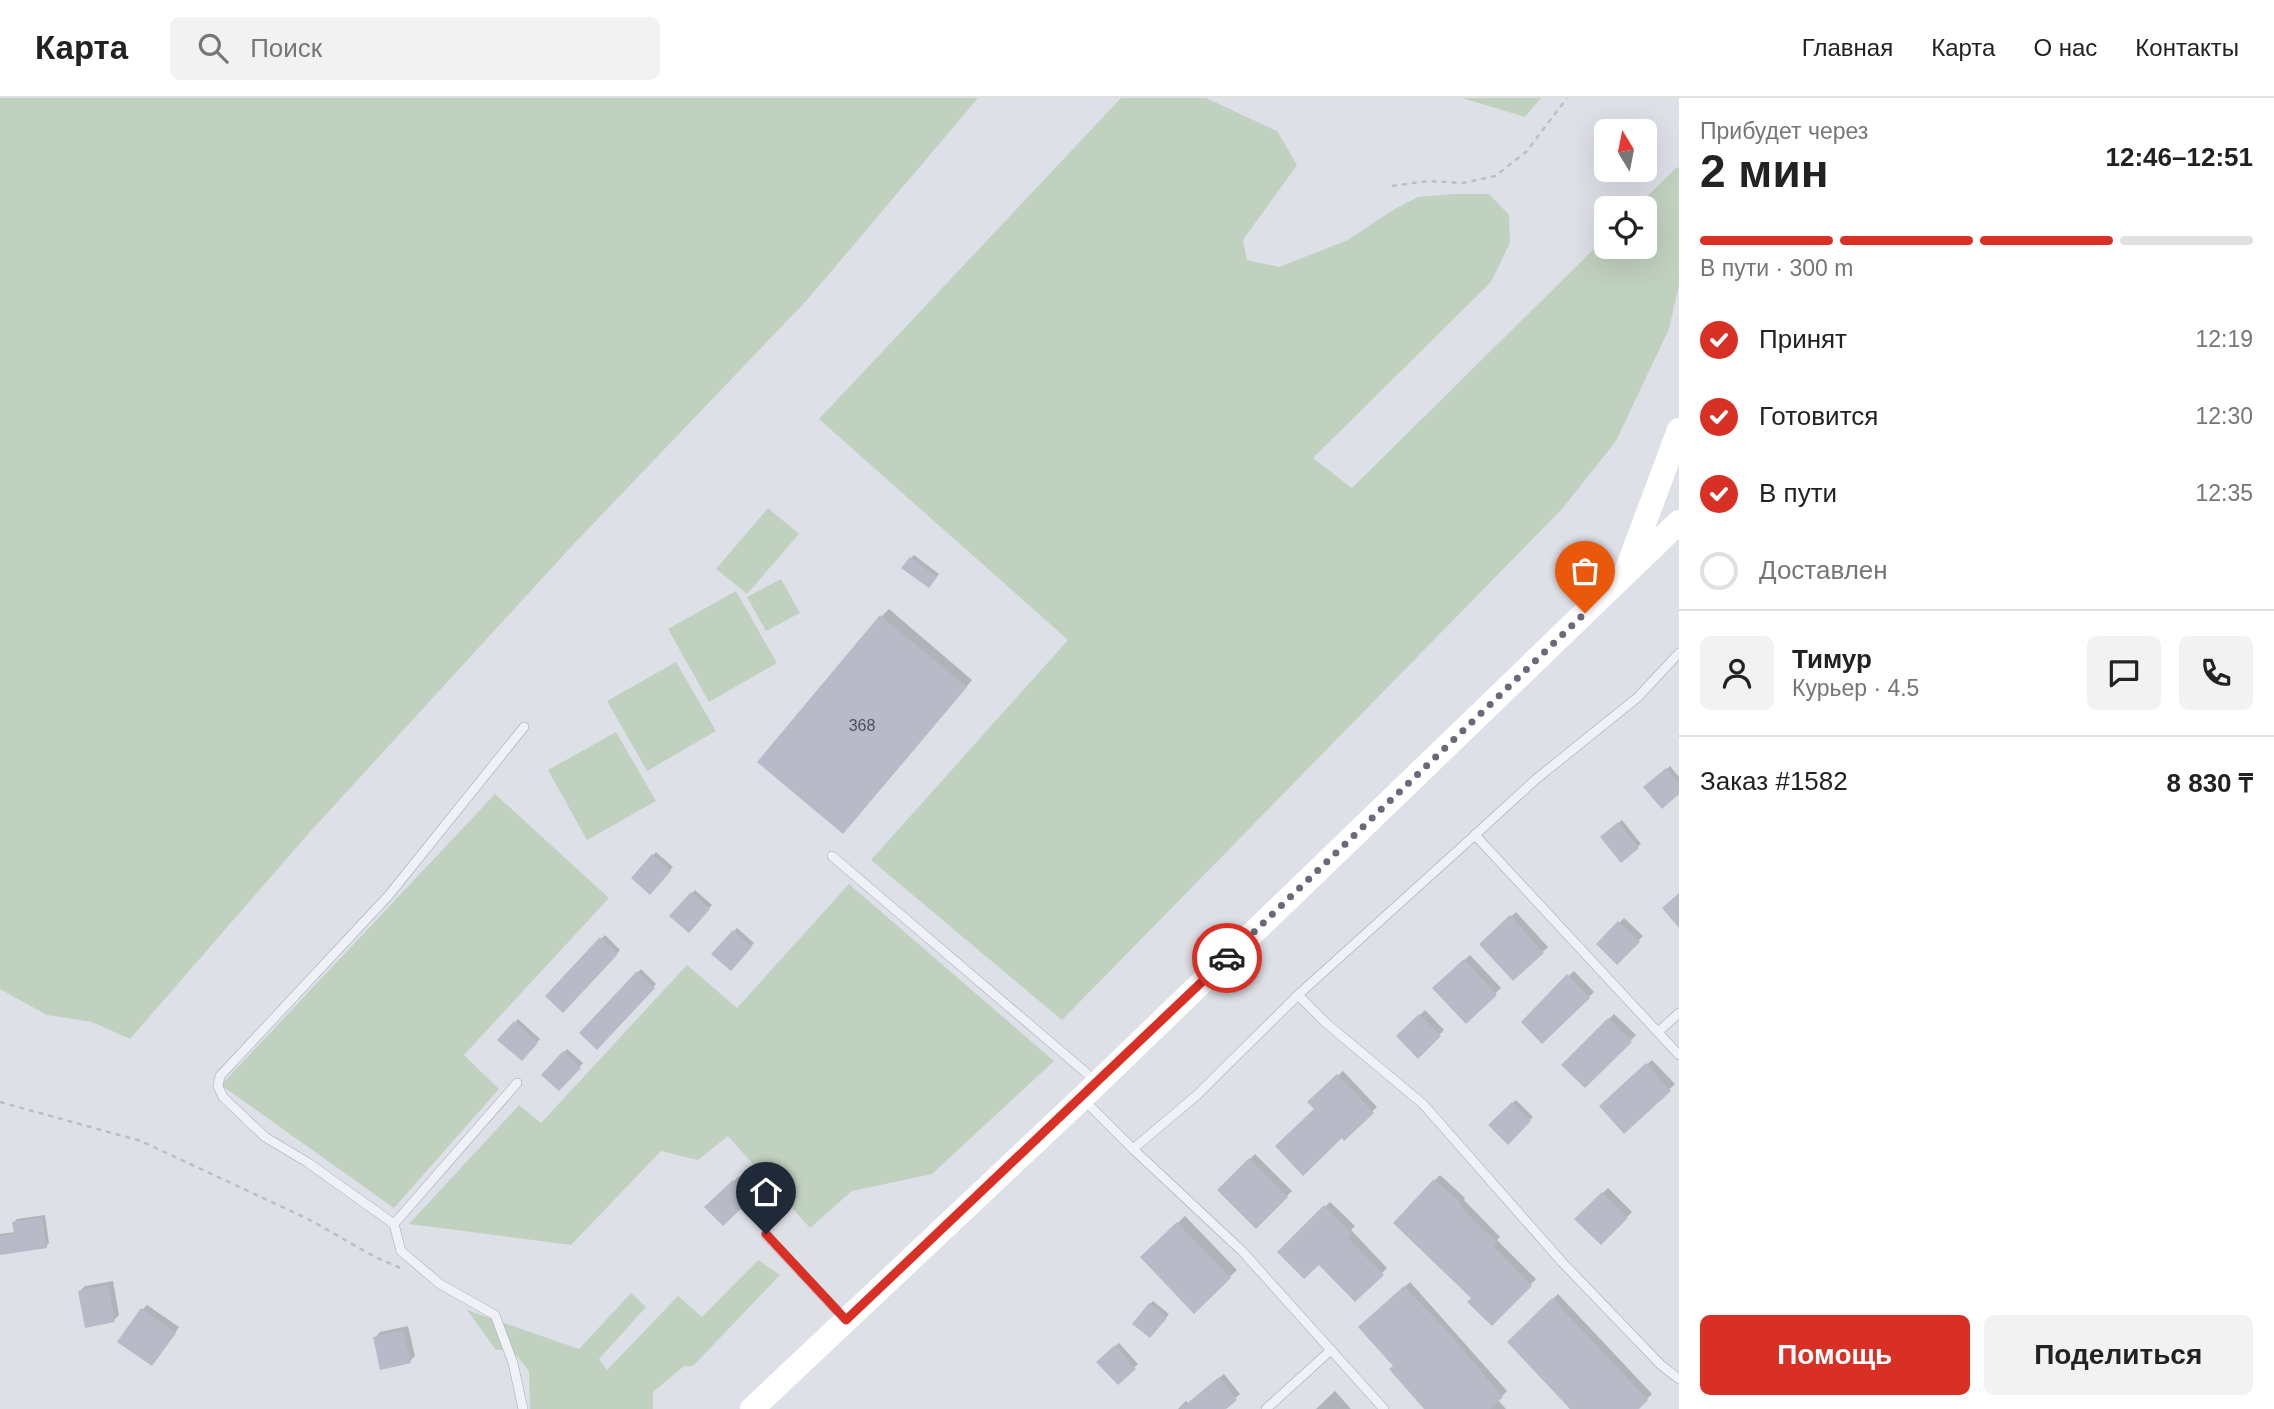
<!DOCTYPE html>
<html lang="ru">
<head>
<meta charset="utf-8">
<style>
	body { margin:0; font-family:Arial,sans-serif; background:#f2f2f2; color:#222; height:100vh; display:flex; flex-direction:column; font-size:26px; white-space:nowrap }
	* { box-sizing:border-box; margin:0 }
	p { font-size:23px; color:#767676 }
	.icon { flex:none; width:38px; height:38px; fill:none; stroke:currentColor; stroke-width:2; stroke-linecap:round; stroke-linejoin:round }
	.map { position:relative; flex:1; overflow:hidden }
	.details { display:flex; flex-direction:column; background:#fff; width:595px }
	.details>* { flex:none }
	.needle { width:46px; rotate:350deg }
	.buttons { position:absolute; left:1594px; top:21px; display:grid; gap:14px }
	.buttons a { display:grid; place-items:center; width:63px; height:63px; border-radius:10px; background:#fff; box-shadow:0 7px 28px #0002; font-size:35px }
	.pin { position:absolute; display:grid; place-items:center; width:60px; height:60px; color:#fff; margin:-72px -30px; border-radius:50% 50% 50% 0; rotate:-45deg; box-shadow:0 0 7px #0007 }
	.pin .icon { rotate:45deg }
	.courier { position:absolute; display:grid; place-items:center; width:70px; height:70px; margin:-35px; border:5px solid #d93025; border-radius:50%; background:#fff; color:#222; box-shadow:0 2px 9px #0007 }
	.head em { font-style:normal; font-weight:700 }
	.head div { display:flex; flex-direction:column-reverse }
	.head { display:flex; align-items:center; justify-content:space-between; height:119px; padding:0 21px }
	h1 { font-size:46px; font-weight:700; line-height:52px }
	.bar { display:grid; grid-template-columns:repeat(4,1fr); gap:10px 7px; align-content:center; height:84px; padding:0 21px }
	.bar i { height:9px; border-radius:5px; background:#e0e0e0 }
	.bar .selected { background:#d93025 }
	.bar p { grid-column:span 4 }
	.line { display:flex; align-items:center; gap:18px; padding:0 21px; border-top:2px solid #e0e0e0 }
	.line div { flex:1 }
	.round { display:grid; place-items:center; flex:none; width:74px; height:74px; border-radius:10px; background:#f2f2f2 }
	ol { padding:0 21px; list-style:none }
	li { display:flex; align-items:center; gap:21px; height:77px }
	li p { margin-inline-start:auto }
	li .icon { padding:7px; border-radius:50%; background:#d93025; color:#fff; stroke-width:4 }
	li:last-child { color:#767676 }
	li i { width:38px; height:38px; border:4px solid #e0e0e0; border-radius:50% }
	.button { display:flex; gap:14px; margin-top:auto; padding:14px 21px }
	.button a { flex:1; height:80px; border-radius:10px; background:#d93025; color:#fff; font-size:28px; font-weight:700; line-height:80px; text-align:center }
	.button a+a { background:#f2f2f2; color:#222 }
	header { display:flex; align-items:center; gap:42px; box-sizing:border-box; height:98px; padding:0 35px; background:#fff; border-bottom:2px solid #e0e0e0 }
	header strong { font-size:33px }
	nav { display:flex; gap:38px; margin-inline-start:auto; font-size:24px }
	.search { width:490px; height:63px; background:#f2f2f2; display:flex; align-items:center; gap:18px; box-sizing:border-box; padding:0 24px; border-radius:10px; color:#767676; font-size:26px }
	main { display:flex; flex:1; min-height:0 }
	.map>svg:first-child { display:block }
</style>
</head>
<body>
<header>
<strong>Карта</strong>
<div class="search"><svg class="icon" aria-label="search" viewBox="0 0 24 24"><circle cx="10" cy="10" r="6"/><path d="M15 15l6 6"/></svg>Поиск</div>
<nav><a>Главная</a><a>Карта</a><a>О нас</a><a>Контакты</a></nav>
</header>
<main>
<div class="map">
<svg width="1679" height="1311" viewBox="0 0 1679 1311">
	<rect width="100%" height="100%" fill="#dee0e7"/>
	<!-- green -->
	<g fill="#c1d1bf">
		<path d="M0,0H978L807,202L570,450L309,735L130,941L92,924L47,917L0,891Z"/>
		<path d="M1121,0H1206L1277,33L1297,67L1243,142L1247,162L1279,169L1348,142L1393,112L1418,99L1454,96H1489L1509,117L1510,145L1491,184L1313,360L1352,390L1606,139V149H1645V110H1635L1677,69L1679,70V187L1669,231L1616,343L1562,411L1062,922L871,762L1068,542L819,321Z"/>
		<path d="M1462,0H1541L1525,19Z"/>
		<path d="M768,410L799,436L747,496L716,471Z"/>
		<path d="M781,481L800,515L766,533L747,499Z"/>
		<path d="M736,493L777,565L709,604L668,531Z"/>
		<path d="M676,564L716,633L647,673L607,603Z"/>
		<path d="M616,634L656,703L587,742L548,672Z"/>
		<path d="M495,696L609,800L464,957L499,991L394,1110L221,987Z"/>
		<path d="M849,786L1054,963L932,1076L852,1093L810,1130L728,1038L698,1062L661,1053L571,1147L409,1126L519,1007L541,1025L687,867L737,910Z"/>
		<path d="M758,1162L780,1177L693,1268H684L653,1294V1311H530L529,1273L511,1251L496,1252L467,1212L579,1251L631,1195L646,1209L599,1261L607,1272L678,1198L702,1219Z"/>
	</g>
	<!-- shadow -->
	<g fill="#0003">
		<path d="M914,457L939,476L932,485L911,460Z"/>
		<path d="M889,511L972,582L850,727L882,518Z"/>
		<path d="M1670,668L1679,679V694L1646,689Z"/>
		<path d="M1622,722L1641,746L1621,762L1605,736Z"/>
		<path d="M656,754L673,769L650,794L633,780Z"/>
		<path d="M695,792L712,807L689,833L672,818Z"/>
		<path d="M1516,814L1548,849L1513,881L1482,846Z"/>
		<path d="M1624,820L1643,838L1617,864L1598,846Z"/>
		<path d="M737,830L754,845L731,870L714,856Z"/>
		<path d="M605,837L620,852L563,912L547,898Z"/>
		<path d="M1470,857L1501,890L1466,923L1435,890Z"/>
		<path d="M641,871L656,886L597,950L582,935Z"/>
		<path d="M1574,873L1594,894L1542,944L1538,907Z"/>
		<path d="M1425,912L1444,932L1418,958L1398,938Z"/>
		<path d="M1614,916L1636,937L1585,988L1564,967Z"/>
		<path d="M518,921L540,941L522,961L500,941Z"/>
		<path d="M567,951L583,965L559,991L543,977Z"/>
		<path d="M1652,962L1675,986L1624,1033L1601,1008Z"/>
		<path d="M1343,973L1377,1009L1344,1040L1310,1004Z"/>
		<path d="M1516,1002L1533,1019L1508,1044L1490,1027Z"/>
		<path d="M1255,1056L1292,1093L1256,1128L1219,1092Z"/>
		<path d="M1440,1077L1465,1100L1464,1102L1500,1139L1497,1142L1536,1181L1492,1226L1473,1200L1395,1125Z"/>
		<path d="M739,1078L755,1095L723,1126L707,1109Z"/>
		<path d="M1608,1090L1632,1114L1601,1145L1577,1121Z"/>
		<path d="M1330,1104L1355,1128L1351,1132L1387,1170L1355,1202L1319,1164L1280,1154Z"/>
		<path d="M45,1117L49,1145L46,1148L0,1156V1136L15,1134L14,1124L17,1121Z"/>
		<path d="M1185,1118L1237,1172L1194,1213L1142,1159Z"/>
		<path d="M113,1183L119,1217L114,1222L80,1193L85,1188Z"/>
		<path d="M1410,1184L1507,1293L1498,1302L1506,1311H1434L1361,1229Z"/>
		<path d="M1558,1196L1652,1296L1636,1311H1573L1509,1244Z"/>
		<path d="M1153,1203L1169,1216L1153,1235L1150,1206Z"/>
		<path d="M147,1207L179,1229L157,1261L142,1212Z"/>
		<path d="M408,1228L415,1258L410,1263L375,1240L380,1234Z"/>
		<path d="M1119,1245L1138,1266L1118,1285L1099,1264Z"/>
		<path d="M1224,1276L1240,1296L1223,1311H1178L1186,1303L1188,1305Z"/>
		<path d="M1335,1293L1351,1311H1316Z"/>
	</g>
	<!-- building -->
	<g fill="#b8bbc7">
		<path d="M910,459L937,479L929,490L901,470Z"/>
		<path d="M880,517L967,589L843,736L757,664Z"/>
		<path d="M1666,670L1679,685V696L1662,711L1643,689Z"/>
		<path d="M1618,724L1639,750L1621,765L1600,739Z"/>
		<path d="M652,756L671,773L650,797L631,780Z"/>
		<path d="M691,794L710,811L689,835L669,818Z"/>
		<path d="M1679,795V830L1662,810Z"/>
		<path d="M1510,817L1544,855L1513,883L1479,846Z"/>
		<path d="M1618,823L1640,844L1617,867L1596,846Z"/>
		<path d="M733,832L752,849L731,873L711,856Z"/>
		<path d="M600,839L618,856L563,915L545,898Z"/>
		<path d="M1464,861L1497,897L1466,926L1432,890Z"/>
		<path d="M637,873L655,890L597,952L579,935Z"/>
		<path d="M1567,876L1590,900L1542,946L1521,924Z"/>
		<path d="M1419,916L1441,938L1418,961L1396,938Z"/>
		<path d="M1608,920L1632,944L1585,990L1561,967Z"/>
		<path d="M514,923L538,945L522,963L497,942Z"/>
		<path d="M563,953L581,970L559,993L541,977Z"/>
		<path d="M1646,965L1671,993L1624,1036L1599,1008Z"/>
		<path d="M1337,976L1374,1015L1344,1043L1342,1040L1303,1078L1275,1048L1314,1011L1307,1004Z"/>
		<path d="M1512,1004L1531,1023L1508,1047L1488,1027Z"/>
		<path d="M1249,1060L1288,1099L1256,1131L1217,1092Z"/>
		<path d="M1434,1081L1462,1106L1460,1108L1497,1145L1493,1148L1532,1188L1492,1228L1467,1204L1471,1200L1393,1125Z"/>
		<path d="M733,1082L751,1101L723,1128L704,1109Z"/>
		<path d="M1602,1094L1628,1120L1601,1147L1574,1121Z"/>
		<path d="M1324,1107L1351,1135L1347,1139L1384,1177L1355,1204L1319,1167L1304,1181L1277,1154Z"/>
		<path d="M42,1119L47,1150L0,1157V1138L14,1136L12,1124Z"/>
		<path d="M1177,1124L1231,1180L1194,1216L1140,1159Z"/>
		<path d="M108,1187L115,1224L85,1230L78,1193Z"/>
		<path d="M1404,1188L1441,1226L1503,1299L1490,1311H1424L1389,1271L1393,1268L1358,1229Z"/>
		<path d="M1552,1200L1648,1302L1639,1311H1570L1507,1244Z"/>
		<path d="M1149,1205L1167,1220L1150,1240L1132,1226Z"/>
		<path d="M141,1210L176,1235L152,1268L117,1244Z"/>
		<path d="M403,1232L411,1265L380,1272L373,1239Z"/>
		<path d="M1115,1247L1136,1271L1118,1287L1096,1264Z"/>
		<path d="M1219,1279L1237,1302L1226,1311H1180Z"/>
	</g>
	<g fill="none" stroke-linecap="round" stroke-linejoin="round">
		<defs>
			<g id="lane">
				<path d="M1475,737L1535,682L1638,599L1679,555"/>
				<path d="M832,758L1097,984"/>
				<path d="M1298,897L1475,737L1679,957"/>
				<path d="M1658,934L1679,915"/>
				<path d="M517,985L394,1126L401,1153L440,1186L495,1217L513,1265L523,1311"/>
				<path d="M1083,1001L1133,1051L1242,1153L1384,1311"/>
				<path d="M1133,1051L1197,997L1298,897L1326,925L1423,1006L1562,1164L1661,1267L1679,1281"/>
				<path d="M394,1126L307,1064L265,1039L223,999L218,988L220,978L389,797L524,629"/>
				<path d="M766,1137L845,1221"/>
				<path d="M1266,1311L1331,1252"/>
			</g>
		</defs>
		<!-- lane casing -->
		<use href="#lane" stroke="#a3a6b1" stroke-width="10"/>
		<!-- path -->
		<g stroke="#bcbec6" stroke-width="2.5" stroke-dasharray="5 5" stroke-linecap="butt">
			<path d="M1392,88L1428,83L1463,85L1495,78L1526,54L1567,0"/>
			<path d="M0,1004L141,1043L310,1122L375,1159L403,1171"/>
		</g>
		<!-- lane -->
		<use href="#lane" stroke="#f0f1f6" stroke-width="9"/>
		<!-- secondary -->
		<g stroke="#fff" stroke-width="24">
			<path d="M1627,471L1679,332"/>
			<path d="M752,1311L1082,1000L1679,424"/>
		</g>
	</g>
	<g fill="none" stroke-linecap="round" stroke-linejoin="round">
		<!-- done -->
		<path stroke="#676b79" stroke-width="7" stroke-dasharray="0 12.6" d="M1227,860L1585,515"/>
		<!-- route -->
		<path stroke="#d93025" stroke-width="9" d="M766,1136L846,1222L1227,860"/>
	</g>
	<g text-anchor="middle" stroke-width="5" stroke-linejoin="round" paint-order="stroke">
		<!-- number labels -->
		<g font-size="16" fill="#4b5060">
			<text x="862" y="633">368</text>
		</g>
	</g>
</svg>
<div class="buttons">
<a><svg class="needle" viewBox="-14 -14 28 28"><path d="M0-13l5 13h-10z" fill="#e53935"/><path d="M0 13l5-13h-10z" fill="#767676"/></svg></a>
<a><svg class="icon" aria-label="locate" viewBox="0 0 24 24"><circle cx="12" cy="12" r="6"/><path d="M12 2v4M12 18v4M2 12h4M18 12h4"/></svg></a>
</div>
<div class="pin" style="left:1585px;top:515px;background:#ea580c"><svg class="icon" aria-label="bag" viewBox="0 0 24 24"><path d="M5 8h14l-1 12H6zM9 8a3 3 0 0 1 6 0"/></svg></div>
<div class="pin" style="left:766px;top:1136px;background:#1f2937"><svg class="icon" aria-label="home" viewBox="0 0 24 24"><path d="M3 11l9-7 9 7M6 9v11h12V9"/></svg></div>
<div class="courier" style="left:1227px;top:860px"><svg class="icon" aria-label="car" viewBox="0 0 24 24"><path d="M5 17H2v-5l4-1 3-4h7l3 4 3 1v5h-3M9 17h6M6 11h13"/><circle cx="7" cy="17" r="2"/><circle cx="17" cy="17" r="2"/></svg></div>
</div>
<section class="details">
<div class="head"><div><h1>2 мин</h1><p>Прибудет через</p></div><em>12:46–12:51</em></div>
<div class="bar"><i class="selected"></i><i class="selected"></i><i class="selected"></i><i></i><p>В пути · 300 m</p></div>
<ol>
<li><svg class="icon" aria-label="check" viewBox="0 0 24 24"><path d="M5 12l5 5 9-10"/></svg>Принят<p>12:19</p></li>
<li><svg class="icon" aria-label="check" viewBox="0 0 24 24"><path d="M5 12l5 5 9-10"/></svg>Готовится<p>12:30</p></li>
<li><svg class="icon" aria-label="check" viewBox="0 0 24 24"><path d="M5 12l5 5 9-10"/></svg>В пути<p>12:35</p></li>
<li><i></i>Доставлен</li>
</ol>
<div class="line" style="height:126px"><a class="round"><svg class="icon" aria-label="person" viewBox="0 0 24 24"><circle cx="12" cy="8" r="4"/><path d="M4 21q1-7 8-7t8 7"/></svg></a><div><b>Тимур</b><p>Курьер · 4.5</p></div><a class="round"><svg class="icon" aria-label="chat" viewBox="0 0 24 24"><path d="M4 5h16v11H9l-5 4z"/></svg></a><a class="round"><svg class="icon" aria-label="phone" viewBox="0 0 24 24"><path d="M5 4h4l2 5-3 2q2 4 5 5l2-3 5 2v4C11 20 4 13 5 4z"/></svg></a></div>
<div class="line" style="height:91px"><div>Заказ #1582</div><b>8 830 ₸</b></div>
<div class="button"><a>Помощь</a><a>Поделиться</a></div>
</section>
</main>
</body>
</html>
